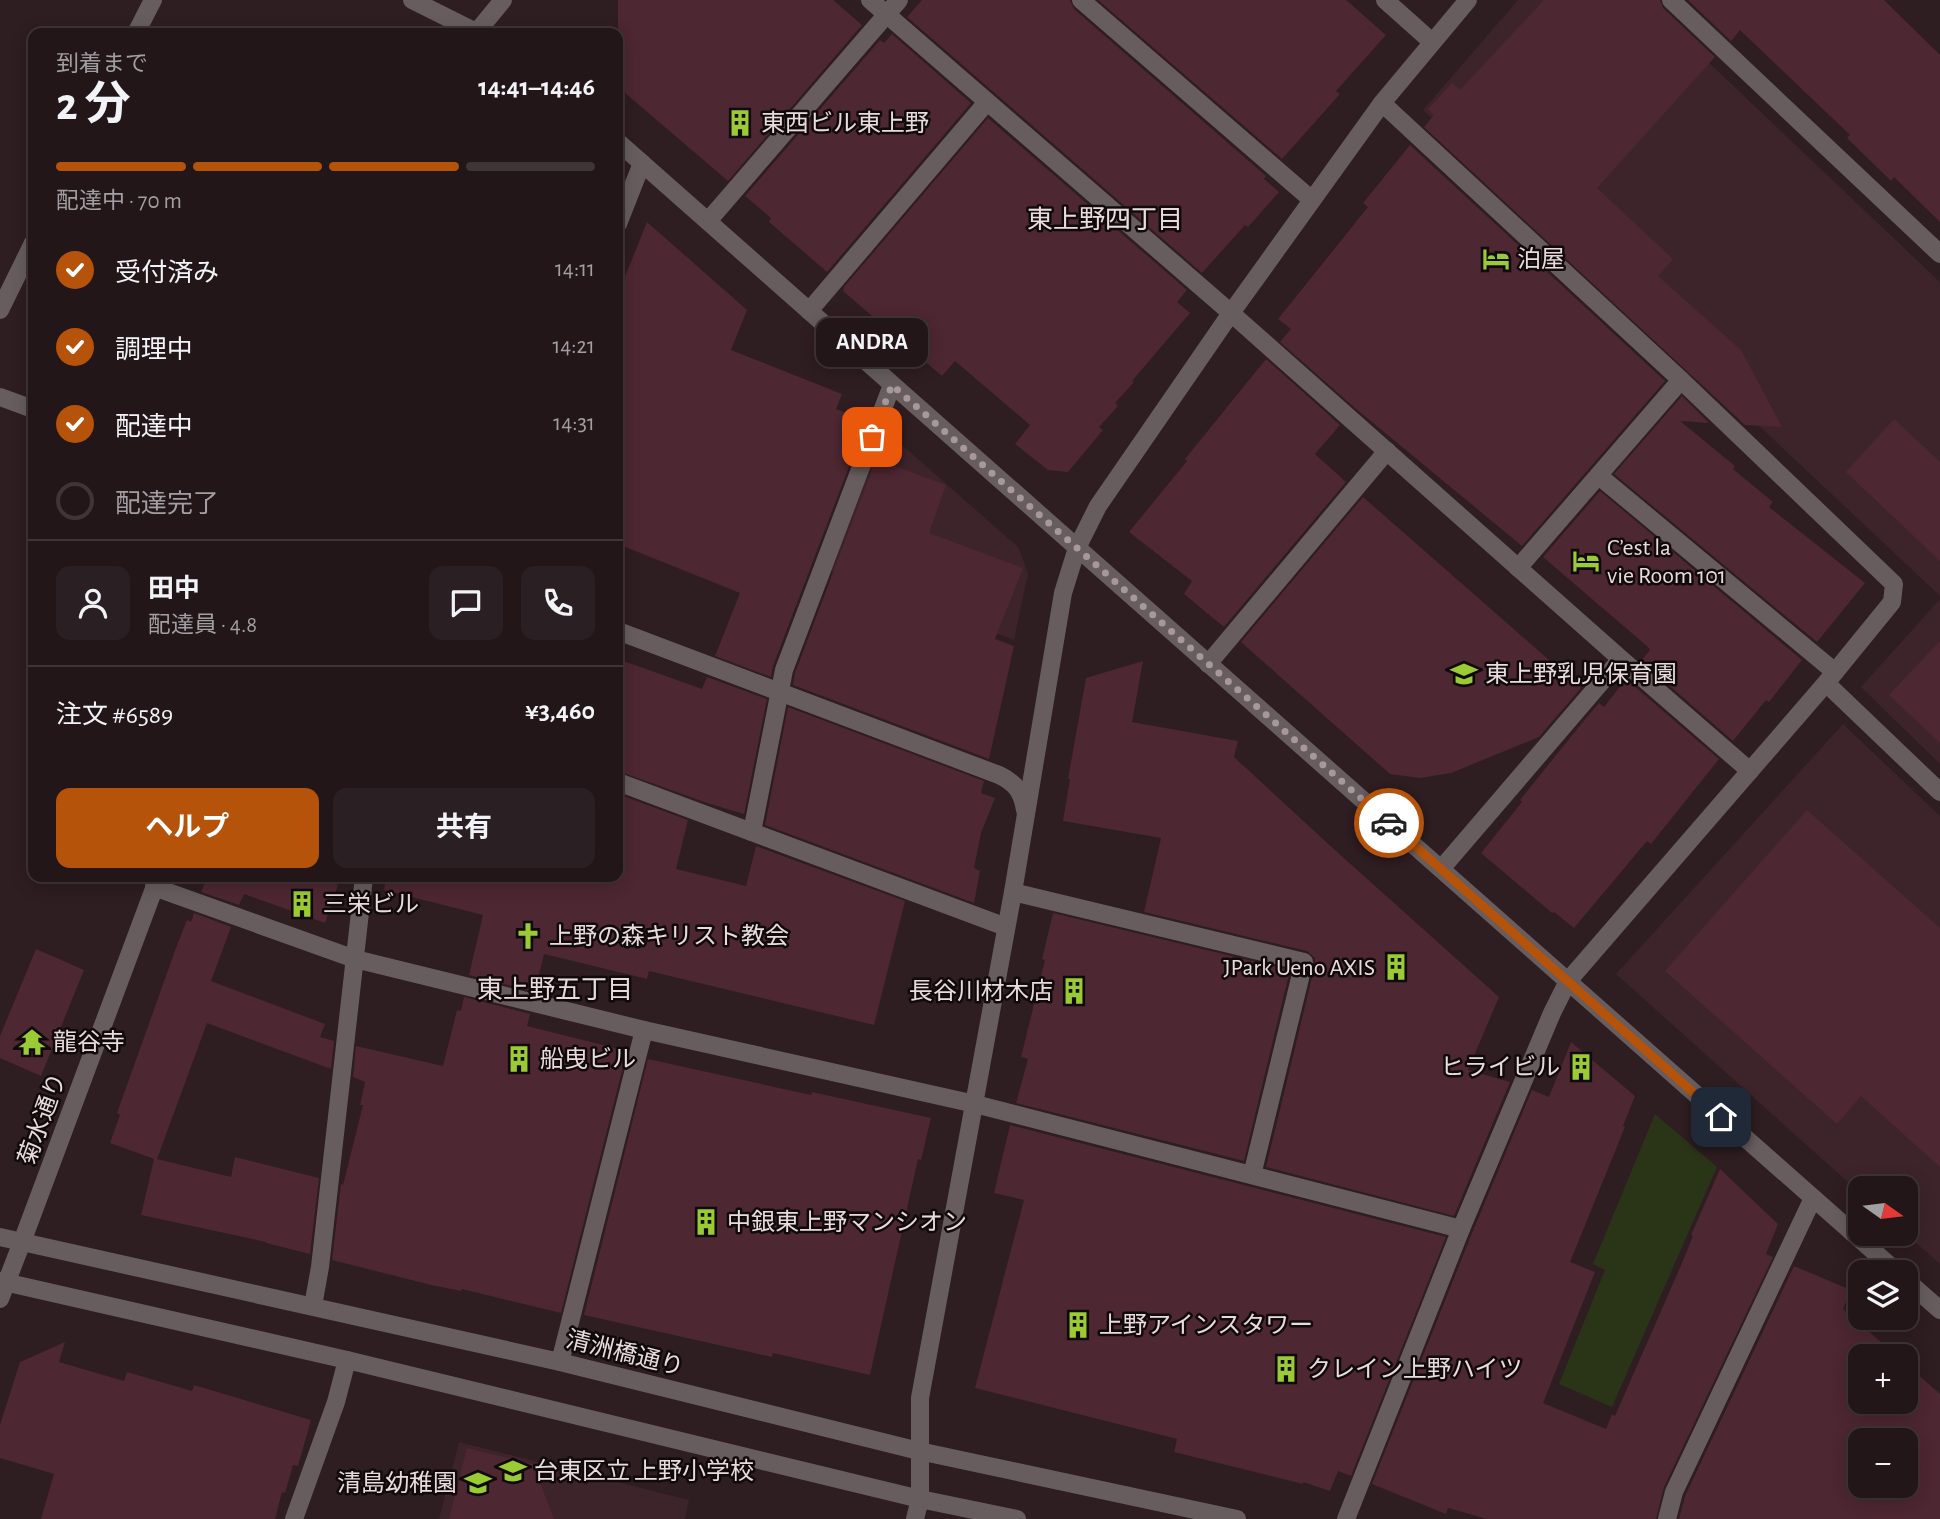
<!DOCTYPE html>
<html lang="ja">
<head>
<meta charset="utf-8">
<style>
	body { margin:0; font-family:"Alegreya Sans","Noto Sans JP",sans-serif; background:#2a1f22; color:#f1f3f6; height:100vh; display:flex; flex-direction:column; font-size:26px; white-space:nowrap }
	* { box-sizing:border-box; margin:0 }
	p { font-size:23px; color:#a29fa2 }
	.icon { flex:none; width:38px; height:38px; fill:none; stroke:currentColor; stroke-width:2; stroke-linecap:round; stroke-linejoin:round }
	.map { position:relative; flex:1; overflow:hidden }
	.drawer { position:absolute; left:28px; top:28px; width:595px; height:854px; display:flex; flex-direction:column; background:#221619; border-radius:14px; box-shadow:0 4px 18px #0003,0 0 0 2px #3f3538 }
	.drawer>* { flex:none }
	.needle { width:46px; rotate:104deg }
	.tools { position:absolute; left:1848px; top:1176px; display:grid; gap:14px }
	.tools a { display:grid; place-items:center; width:70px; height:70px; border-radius:14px; background:#221619; box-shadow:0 4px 18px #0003,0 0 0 2px #3f3538; font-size:35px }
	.pin { position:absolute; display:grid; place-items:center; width:60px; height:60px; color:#fff; margin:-30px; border-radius:14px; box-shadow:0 4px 10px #0006 }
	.courier { position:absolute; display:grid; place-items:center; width:70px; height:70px; margin:-35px; border:5px solid #b45309; border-radius:50%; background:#fff; color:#222; box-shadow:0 2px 9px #0007 }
	.bubble { position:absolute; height:49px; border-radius:14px; background:#221619; box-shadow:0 4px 18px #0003,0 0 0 2px #3f3538; font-size:23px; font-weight:700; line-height:49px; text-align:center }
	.headline em { font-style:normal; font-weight:700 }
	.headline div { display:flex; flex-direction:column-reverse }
	.headline { display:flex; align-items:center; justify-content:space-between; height:119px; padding:0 28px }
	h1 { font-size:46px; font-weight:700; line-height:52px }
	.bar { display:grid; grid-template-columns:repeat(4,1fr); gap:10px 7px; align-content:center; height:84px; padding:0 28px }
	.bar i { height:9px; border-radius:5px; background:#3f3538 }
	.bar .selected { background:#b45309 }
	.bar p { grid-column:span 4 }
	.line { display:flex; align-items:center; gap:18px; padding:0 28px; border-top:2px solid #3f3538 }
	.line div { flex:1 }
	.round { display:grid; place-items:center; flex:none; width:74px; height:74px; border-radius:14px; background:#2a1f22 }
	ol { padding:0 28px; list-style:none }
	li { display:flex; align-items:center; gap:21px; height:77px }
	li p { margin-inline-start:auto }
	li .icon { padding:7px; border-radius:50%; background:#b45309; color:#fff; stroke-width:4 }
	li:last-child { color:#a29fa2 }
	li i { width:38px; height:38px; border:4px solid #3f3538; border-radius:50% }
	.button { display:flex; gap:14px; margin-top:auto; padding:14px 28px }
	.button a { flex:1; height:80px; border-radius:14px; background:#b45309; color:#fff; font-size:28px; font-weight:700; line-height:80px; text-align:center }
	.button a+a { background:#2a1f22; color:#f1f3f6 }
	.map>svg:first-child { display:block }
</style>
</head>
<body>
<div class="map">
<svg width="1940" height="1519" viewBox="0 0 1940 1519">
	<rect width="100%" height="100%" fill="#2e1d21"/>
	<!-- built -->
	<g fill="#3c242a">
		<path d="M1518,0H1643L1940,282V596L1423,110Z"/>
		<path d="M884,429L1019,548L1028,574L1014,640L831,571Z"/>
		<path d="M1940,599V764L1861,687Z"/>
		<path d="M1843,724L1940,816V1264L1906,1234V1188H1860V1193L1616,974Z"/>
		<path d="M459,1442L689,1500L685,1519H439Z"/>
	</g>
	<!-- green -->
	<path fill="#2a3518" d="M1655,1114L1717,1167L1612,1407L1559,1384L1605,1270L1593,1264Z"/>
	<!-- building -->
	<g fill="#4d2732" fill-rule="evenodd">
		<path d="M618,0H833L862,25L728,181L618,87Z"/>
		<path d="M922,0H1070L1074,9L1266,176L1264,179L1279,192L1248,227L1245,225L1202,273L907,17Z"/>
		<path d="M1098,0H1346L1386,35L1336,91L1340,94L1282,159Z"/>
		<path d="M1544,0H1660L1663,8L1715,57L1597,188L1673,259L1658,276L1741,350L1782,427L1745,425L1424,127L1434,115L1428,109L1452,83L1460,90Z"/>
		<path d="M1688,0H1884L1940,55V222L1894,177L1891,181L1847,138L1850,135L1740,30L1731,41Z"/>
		<path d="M892,34L971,103L827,272L769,222L771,218L745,196L880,40L884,43Z"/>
		<path d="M988,118L1187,290L1177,302L1190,313L1132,381L1134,382L1115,403L1118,406L1099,427L1103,430L1068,472L1048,470L1015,444L1030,425L955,361L942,376L843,291L844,287Z"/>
		<path d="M1410,145L1665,381L1522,546L1355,408L1280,342L1291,329L1278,319L1368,207L1363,203Z"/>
		<path d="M647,222L747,310L731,350L842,394L836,409L861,419L849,449L855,451L773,666L771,677L715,656L740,593L618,544V294Z"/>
		<path d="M1266,359L1340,425L1315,454L1346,482L1224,627L1184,594L1192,581L1129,532L1187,461L1185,459Z"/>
		<path d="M1682,396L1709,423L1680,421L1735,466L1733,469L1773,502L1769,507L1865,583L1817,642L1614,474Z"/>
		<path d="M1894,419L1940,462V561L1846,472Z"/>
		<path d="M876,459L946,485L929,533L1023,568L995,639L1014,646L989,759L793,685L795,673Z"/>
		<path d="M1600,491L1802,660L1769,702L1766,700L1733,741L1641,661L1650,650L1648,647L1543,557Z"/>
		<path d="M1363,497L1581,688L1539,737L1451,773L1420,778L1390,774L1241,642Z"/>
		<path d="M1940,641V743L1889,695Z"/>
		<path d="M618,659L702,689L707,677L767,699L744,814L707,803L618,771Z"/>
		<path d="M1143,661L1132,722L1238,741L1234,757L1336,851L1499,997L1468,1070L1510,1082L1454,1216L1266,1167L1315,965V958L1307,951L1144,912L1161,838L1063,821L1070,779H1068L1086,678Z"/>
		<path d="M1626,679L1719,759L1651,844L1647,841L1574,928L1554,912L1552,913L1481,853L1522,802L1520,800L1586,718L1585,719L1599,703L1604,707Z"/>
		<path d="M788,707L984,781L981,793L995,798L981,833L974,868L980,871L974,903L765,825Z"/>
		<path d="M618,794L688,820L676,869L746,886L756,846L905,901L874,1025L649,971L647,979L544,954L535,992L469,975L483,915L384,890L386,877H618Z"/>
		<path d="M1807,810L1940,928V1167L1861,1096L1837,1124L1665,971Z"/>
		<path d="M207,877H316L338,885L325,923L244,894L239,905L201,892Z"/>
		<path d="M194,913L231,927L211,981L325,1024L320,1037L334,1041L331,1069L207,1023L157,1159L231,1177L235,1157L319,1178L310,1254L266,1243V1242L141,1215L154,1159L110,1143L120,1115L117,1113L176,948L187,920L191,922Z"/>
		<path d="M1053,913L1290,970L1244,1161L1016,1103L1028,1059L1021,1057L1045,960L1042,959Z"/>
		<path d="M36,949L84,970L41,1076L0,1058V1036Z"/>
		<path d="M464,997L530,1014L527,1026L627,1051L561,1313L462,1289L461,1291L431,1285L332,1260L341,1184L343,1185L363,1105H360L365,1082L353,1077L356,1046L443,1066L457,1010L461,1011Z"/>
		<path d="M1571,1042L1635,1096L1623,1126L1625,1127L1570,1262L1595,1272L1543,1403L1606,1429L1612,1414L1615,1416L1682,1263L1693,1236L1691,1235L1720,1169L1778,1224L1766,1254L1773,1257L1664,1487L1656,1519H1487L1448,1508L1446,1514L1372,1484L1472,1233L1532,1090L1549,1097Z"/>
		<path d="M648,1059L811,1095L812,1092L931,1118L921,1160L918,1159L870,1375L773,1353L772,1357L584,1315Z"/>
		<path d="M1010,1125L1446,1237L1351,1476L1338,1471L1330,1491L1303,1482V1484L1174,1452L1177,1439L975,1388L1024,1200L994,1193Z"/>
		<path d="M1794,1266L1851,1290L1843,1309L1897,1356H1860V1402H1906V1364L1940,1394V1519H1679L1685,1496ZM1860,1440H1906V1486H1860Z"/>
		<path d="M65,1342L59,1362L124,1381L127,1372L192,1391L194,1385L311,1420L298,1466L293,1465L285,1493L282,1492L275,1519H41L54,1474L0,1458V1425L20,1362Z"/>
		<path d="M467,1448L533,1464L554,1519H449Z"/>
	</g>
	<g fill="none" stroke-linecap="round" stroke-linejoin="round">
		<!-- service -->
		<g stroke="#675d5f" stroke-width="18">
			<path d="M1081,0L1312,200"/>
			<path d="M708,221L899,0"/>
			<path d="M809,311L987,102"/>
			<path d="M1599,476L1835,672"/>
			<path d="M1518,568L1681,380"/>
			<path d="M1208,664L1387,451"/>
			<path d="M618,782L1006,927"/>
			<path d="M752,832L784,670L892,385"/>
			<path d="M1441,869L1621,659"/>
			<path d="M1013,892L1304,962L1252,1175"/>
			<path d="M560,1362L644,1030"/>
			<path d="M1667,1519L1674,1492L1813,1198"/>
		</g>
		<!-- minor -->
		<g stroke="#675d5f" stroke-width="18">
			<path d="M870,0L1231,313L1621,659L1750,771"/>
			<path d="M1385,0L1432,42"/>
			<path d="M1671,0L1940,254"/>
			<path d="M136,33L153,0"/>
			<path d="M476,33L503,0"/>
			<path d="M618,224L642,163"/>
			<path d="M0,310L33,243"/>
			<path d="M0,397L33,409"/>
			<path d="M618,631L999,775C1016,783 1022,792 1025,810"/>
			<path d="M1826,683L1940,792"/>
			<path d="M154,887L355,959L644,1030L975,1104L1461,1229"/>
			<path d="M22,1242L158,878"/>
			<path d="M313,1306L320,1267L364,877"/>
			<path d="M294,1519L336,1402L347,1360"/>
			<path d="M915,1519L920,1499V1398L1013,892L1063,593L1077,548L1098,506L1231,313L1382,103L1468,0"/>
			<path d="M1346,1519L1461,1229L1552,1013L1568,981L1826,683L1892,602L1894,584L1681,380L1382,103"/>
		</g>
		<!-- tertiary -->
		<g stroke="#675d5f" stroke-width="18">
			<path d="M412,0L478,33"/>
			<path d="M618,142L1897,1272"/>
			<path d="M0,1237L560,1362L919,1451L1237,1519"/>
			<path d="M1906,1280L1940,1310"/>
			<path d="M0,1281L347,1360L920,1499L1017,1519"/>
			<path d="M0,1299L22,1242"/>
		</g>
	</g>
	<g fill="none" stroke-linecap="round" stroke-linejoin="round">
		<!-- done -->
		<path stroke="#a7989c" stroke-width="7" stroke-dasharray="0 12.6" d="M872,437L892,385L1389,823"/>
		<!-- route -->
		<path stroke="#b45309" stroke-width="9" d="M1389,823L1721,1117"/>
	</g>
	<!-- icons -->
	<defs>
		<symbol id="building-bare" viewBox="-9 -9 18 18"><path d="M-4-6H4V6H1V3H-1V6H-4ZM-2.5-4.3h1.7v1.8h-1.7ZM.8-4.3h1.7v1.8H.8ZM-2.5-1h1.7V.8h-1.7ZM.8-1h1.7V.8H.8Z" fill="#9acb34" stroke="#110a0b" stroke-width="2.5" paint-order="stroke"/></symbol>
		<symbol id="hotel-bare" viewBox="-9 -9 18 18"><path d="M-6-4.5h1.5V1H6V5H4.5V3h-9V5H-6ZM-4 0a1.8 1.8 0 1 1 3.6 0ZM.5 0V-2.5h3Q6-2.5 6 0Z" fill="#9acb34" stroke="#110a0b" stroke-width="2.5" paint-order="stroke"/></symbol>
		<symbol id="school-bare" viewBox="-9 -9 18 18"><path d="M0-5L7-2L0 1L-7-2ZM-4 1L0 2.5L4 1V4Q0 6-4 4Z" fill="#9acb34" stroke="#110a0b" stroke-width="2.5" paint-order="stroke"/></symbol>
		<symbol id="church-bare" viewBox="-9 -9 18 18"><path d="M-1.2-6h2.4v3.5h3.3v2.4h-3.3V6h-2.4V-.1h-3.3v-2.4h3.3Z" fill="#9acb34" stroke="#110a0b" stroke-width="2.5" paint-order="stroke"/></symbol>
		<symbol id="temple-bare" viewBox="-9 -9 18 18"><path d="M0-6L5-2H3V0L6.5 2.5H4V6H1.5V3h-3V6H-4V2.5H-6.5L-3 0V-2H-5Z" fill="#9acb34" stroke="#110a0b" stroke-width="2.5" paint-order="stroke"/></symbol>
	</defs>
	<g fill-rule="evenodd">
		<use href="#building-bare" x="721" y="104" width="38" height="38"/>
		<use href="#hotel-bare" x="1477" y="240" width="38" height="38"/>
		<use href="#hotel-bare" x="1567" y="542" width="38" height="38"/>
		<use href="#school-bare" x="1445" y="655" width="38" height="38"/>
		<use href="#building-bare" x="283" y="885" width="38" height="38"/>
		<use href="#church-bare" x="509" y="917" width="38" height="38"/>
		<use href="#building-bare" x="1377" y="948" width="38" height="38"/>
		<use href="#building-bare" x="1055" y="972" width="38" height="38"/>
		<use href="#temple-bare" x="13" y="1023" width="38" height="38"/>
		<use href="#building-bare" x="500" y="1040" width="38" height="38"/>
		<use href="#building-bare" x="1562" y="1048" width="38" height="38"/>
		<use href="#building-bare" x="687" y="1203" width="38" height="38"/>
		<use href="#building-bare" x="1059" y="1306" width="38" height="38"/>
		<use href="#building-bare" x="1267" y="1350" width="38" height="38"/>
		<use href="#school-bare" x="494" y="1452" width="38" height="38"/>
		<use href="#school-bare" x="459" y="1464" width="38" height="38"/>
	</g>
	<g text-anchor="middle" stroke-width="5" stroke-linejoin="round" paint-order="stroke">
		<!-- poi labels -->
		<g font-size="24" fill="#e8dbde" stroke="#110a0b" text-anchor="start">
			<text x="761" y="131">東西ビル東上野</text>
			<text x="1517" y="267">泊屋</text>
			<text x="1607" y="555">C’est la<tspan x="1607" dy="28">vie Room 101</tspan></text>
			<text x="1485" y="682">東上野乳児保育園</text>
			<text x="323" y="912">三栄ビル</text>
			<text x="549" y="944">上野の森キリスト教会</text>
			<text x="1375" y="975" text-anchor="end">JPark Ueno AXIS</text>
			<text x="1053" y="999" text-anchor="end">長谷川材木店</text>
			<text x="53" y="1050">龍谷寺</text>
			<text x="540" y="1067">船曳ビル</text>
			<text x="1560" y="1075" text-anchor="end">ヒライビル</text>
			<text x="727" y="1230">中銀東上野マンシオン</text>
			<text x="1099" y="1333">上野アインスタワー</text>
			<text x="1307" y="1377">クレイン上野ハイツ</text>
			<text x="534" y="1479">台東区立 上野小学校</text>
			<text x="457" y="1491" text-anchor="end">清島幼稚園</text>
		</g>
		<!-- street labels -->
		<g font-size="24" fill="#e8dbde" stroke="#110a0b">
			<text transform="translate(42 1119) rotate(-70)" y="8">菊水通り</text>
			<text transform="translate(625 1353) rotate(14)" y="8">清洲橋通り</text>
		</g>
		<!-- neighbourhood labels -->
		<g font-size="26" fill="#e8dbde" stroke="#110a0b">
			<text x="1105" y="228">東上野四丁目</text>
			<text x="555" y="998">東上野五丁目</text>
		</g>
	</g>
</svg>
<div class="tools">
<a><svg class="needle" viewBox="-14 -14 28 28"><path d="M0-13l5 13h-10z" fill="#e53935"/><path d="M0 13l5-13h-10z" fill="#a29fa2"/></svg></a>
<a><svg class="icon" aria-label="layers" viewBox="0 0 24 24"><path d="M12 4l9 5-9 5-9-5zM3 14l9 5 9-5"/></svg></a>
<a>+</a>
<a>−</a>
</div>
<div class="pin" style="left:872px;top:437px;background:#ea580c"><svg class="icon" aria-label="bag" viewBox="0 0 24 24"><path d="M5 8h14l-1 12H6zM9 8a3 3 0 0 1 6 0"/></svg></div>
<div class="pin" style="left:1721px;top:1117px;background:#1f2937"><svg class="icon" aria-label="home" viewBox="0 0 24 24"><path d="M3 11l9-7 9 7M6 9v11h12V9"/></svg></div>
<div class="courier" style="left:1389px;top:823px"><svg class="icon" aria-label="car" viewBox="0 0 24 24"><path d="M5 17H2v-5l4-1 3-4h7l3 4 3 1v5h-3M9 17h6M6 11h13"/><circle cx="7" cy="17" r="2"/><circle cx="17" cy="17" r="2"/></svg></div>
<div class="bubble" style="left:816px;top:318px;width:112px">ANDRA</div>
<section class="drawer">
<div class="headline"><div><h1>2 分</h1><p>到着まで</p></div><em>14:41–14:46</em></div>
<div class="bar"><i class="selected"></i><i class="selected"></i><i class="selected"></i><i></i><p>配達中 · 70 m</p></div>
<ol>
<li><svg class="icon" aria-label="check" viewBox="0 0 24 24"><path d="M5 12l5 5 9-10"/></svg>受付済み<p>14:11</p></li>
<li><svg class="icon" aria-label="check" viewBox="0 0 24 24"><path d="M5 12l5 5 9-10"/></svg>調理中<p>14:21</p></li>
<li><svg class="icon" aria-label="check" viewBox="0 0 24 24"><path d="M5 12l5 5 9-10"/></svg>配達中<p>14:31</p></li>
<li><i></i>配達完了</li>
</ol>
<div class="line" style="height:126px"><a class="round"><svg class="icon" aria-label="person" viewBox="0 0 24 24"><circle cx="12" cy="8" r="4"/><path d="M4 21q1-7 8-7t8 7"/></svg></a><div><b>田中</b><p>配達員 · 4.8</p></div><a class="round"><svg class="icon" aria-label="chat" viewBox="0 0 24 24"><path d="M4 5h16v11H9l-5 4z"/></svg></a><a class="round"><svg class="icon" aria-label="phone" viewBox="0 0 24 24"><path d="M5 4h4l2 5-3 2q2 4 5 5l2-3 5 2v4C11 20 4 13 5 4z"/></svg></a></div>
<div class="line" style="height:91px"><div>注文 #6589</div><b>¥3,460</b></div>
<div class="button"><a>ヘルプ</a><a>共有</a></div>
</section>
</div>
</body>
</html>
